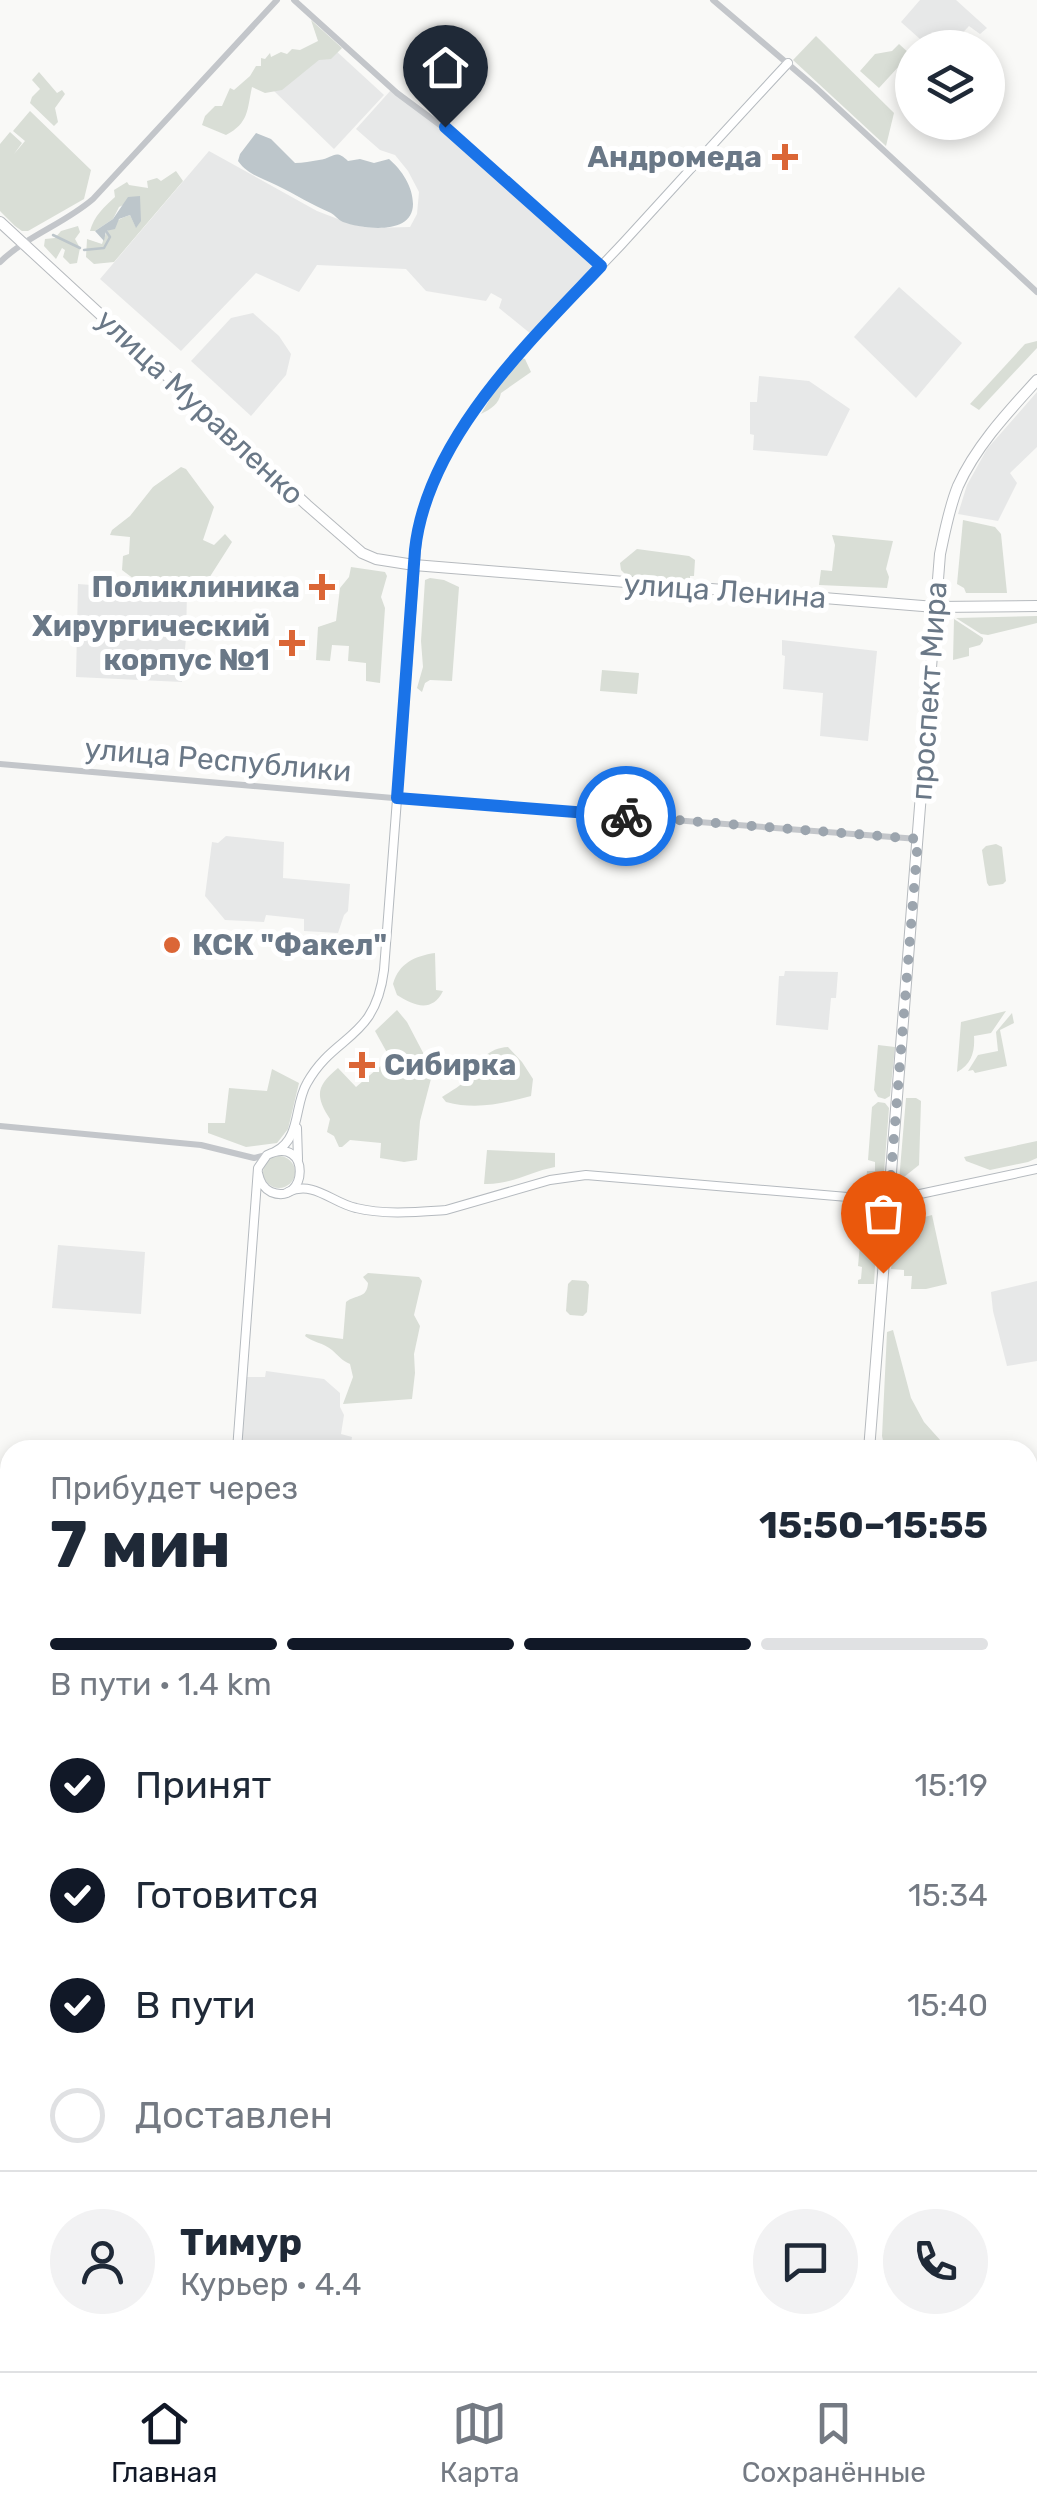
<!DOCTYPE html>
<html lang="ru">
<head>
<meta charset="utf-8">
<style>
	body { margin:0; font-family:Rubik,sans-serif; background:#f2f2f3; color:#1f2937; height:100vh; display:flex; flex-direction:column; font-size:38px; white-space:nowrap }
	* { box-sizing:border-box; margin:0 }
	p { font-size:32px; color:#747a83 }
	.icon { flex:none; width:55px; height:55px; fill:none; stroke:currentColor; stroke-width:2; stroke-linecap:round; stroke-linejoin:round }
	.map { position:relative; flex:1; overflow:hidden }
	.side { position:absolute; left:0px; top:1440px; width:1038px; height:932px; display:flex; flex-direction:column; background:#fff; border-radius:30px 30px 0 0; box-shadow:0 5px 15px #0003 }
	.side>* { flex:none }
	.controls { position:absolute; left:895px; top:30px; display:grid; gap:20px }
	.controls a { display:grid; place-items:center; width:110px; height:110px; border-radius:50%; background:#fff; box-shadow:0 5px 15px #0003; font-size:50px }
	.pin { position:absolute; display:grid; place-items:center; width:85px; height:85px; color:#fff; margin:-102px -42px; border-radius:50% 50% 50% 0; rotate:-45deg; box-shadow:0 0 10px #0007 }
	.pin .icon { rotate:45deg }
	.courier { position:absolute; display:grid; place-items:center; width:100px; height:100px; margin:-50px; border:8px solid #1a73e8; border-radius:50%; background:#fff; color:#222; box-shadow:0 2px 12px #0007 }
	.summary em { font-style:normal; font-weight:700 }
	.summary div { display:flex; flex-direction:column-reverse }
	.summary { display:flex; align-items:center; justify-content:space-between; height:170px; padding:0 50px }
	h1 { font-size:65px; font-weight:700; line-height:75px }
	.bar { display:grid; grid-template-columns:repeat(4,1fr); gap:15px 10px; align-content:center; height:120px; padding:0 50px }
	.bar i { height:12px; border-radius:8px; background:#e0e1e3 }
	.bar .active { background:#111827 }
	.bar p { grid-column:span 4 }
	.line { display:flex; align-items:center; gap:25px; padding:0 50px; border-top:2px solid #e0e1e3 }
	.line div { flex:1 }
	.round { display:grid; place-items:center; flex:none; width:105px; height:105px; border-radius:52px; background:#f2f2f3 }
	ol { padding:0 50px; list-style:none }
	li { display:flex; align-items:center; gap:30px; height:110px }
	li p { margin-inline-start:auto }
	li .icon { padding:10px; border-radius:50%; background:#111827; color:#fff; stroke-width:4 }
	li:last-child { color:#747a83 }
	li i { width:55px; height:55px; border:5px solid #e0e1e3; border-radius:50% }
	.dock { display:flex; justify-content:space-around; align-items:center; height:140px; border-top:2px solid #e0e1e3; background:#fff; font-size:28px; color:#747a83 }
	.dock a { display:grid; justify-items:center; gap:5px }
	.dock .active { color:#111827 }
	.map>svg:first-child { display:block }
</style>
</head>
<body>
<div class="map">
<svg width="1037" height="2371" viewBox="0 0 1037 2371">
	<rect width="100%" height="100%" fill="#f9f9f7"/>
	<!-- built -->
	<g fill="#e7e8e8">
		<path d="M920,0H956L987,28L980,34L969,26L949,47H929L901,22Z"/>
		<path d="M323,39L384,95L334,149L274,91Z"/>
		<path d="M391,90L460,144L592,262V268L531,334L499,308L502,299L491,293L486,301L426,291L406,269L317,265L299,292L256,273L181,351L100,279L209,151L317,211L351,224L369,228L410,227L417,214L419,192L408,171L395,155L380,150L356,129Z"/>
		<path d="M899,287L962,343L916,398L854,337Z"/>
		<path d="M253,313L279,336L291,354L286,375L251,416L191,361L231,318Z"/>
		<path d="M759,376L809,381L850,409L827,456L753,450L754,435L750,434V402H757Z"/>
		<path d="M1037,392V447L1010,473L1017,483L998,521L958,514L967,485L987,449Z"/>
		<path d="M78,584L187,592L186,638L182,682L76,677Z"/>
		<path d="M782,640L877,651L868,741L820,736L823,693L783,689L785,656L782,655Z"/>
		<path d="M226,836L284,842L283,878L350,884L348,911L344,915L338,933L304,931V919L266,915L264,922L225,920L205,896L212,842L218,843Z"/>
		<path d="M785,971L838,972L836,998H831L828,1030L776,1025L779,976H784Z"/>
		<path d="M58,1245L145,1252L141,1314L52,1308Z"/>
		<path d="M1037,1281V1361L1007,1366L993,1311L991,1292Z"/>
		<path d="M266,1371L324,1379L340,1393V1407L344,1415L341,1434L352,1437L350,1450H268V1445L242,1441L247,1377H265Z"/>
		<path d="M1037,1653V2259L1028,2261V1654Z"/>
		<path d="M0,1837L10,1840V2018H7L9,2009L0,2006Z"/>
		<path d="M1037,2280V2371H977L975,2363L1028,2362V2282Z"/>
		<path d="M216,2362H401V2363L400,2371H215Z"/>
	</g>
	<!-- green -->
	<g fill="#d9ded6">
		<path d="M311,20L342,48L331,59L319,60L282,90L265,93L252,87C247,110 249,123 226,135L202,125L205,116L215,106H222L230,88L234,90L250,76L256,66H261V58L265,59L270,53L271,57L281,52L287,54L292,49L300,50L318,41Z"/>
		<path d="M816,36L894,113L886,146L793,60Z"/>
		<path d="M899,44L910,54L879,88L860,71L875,54L892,51Z"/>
		<path d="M39,72L57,93L62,90L65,94L55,108L58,122L54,126L30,103L32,97L40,89L32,80Z"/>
		<path d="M30,111L91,170L84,199L28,231H22L15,226L0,211V144L10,132L22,143L14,154L25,141L13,131Z"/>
		<path d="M176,171L183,181L114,262L94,264L86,257L87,239L102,244C108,227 112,221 130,215L136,227L140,197L119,207L113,219L95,231H90C94,216 104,207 115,197L114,190L127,182L129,185L148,188L147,181L157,178L161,181Z"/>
		<path d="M78,226L80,232L75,239L80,248L77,263L70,264L63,257L65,250L62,248L56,259L44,246L45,239L55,238L61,231Z"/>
		<path d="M1037,341V348L979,410L970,404L1025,344Z"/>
		<path d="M521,358L525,359L531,372L501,393C499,404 491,409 481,414L494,392Z"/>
		<path d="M181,467L186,469L214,507L203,540L214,545L225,534L232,542L204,586L134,579L122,570L123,556L129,554L130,537L110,535L112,530L130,516L153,487Z"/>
		<path d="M963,520L995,527L1001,534L1007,593H966L964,588L957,584Z"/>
		<path d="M832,535L893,541L886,569L889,577L887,588L819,585L821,570L832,571L835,545Z"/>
		<path d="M637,549L689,556L695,560L694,576H690V583L629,578L621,570L620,563Z"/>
		<path d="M351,567L385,572L387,576L381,597L385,608L380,683L366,681V663L348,661L349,646L332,645L330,661L316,660L318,627L336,621L340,588L349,577Z"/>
		<path d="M430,578L444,580L459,587L452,681L430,680L425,683L422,692L417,688L423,667L421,641L425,580Z"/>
		<path d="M1037,616V623L988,635L981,634L956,618Z"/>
		<path d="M954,619L983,638V641L980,645L969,648V656L953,660Z"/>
		<path d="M602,670L639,673L637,694L600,691Z"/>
		<path d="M996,844L1002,847L1006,881L1003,884L989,886L987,883L982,850L986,846Z"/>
		<path d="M435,953L436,990L443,991C432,1013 414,1006 397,995L393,984C399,963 415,956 435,953Z"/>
		<path d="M397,1010L407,1022L430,1066L432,1075L420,1121L417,1160L404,1162L380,1158L381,1143L350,1140L342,1147H339L334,1136L327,1132L330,1119C315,1096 316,1086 338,1068L356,1087L390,1058L375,1031Z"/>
		<path d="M1006,1011L991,1033L974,1036C975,1051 972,1064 957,1072L961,1022Z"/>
		<path d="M1012,1013L1014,1023L1000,1030L1007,1066L975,1073L973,1070L968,1071L978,1055L998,1051L996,1032Z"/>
		<path d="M878,1045L895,1047L890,1096L885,1099L878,1097L874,1090Z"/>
		<path d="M508,1047L522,1062L533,1079L531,1096C502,1104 476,1110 446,1102L442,1097C451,1091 463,1085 469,1076C479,1061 488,1048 508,1047Z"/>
		<path d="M272,1069L299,1083L288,1129L277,1143L246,1147L208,1133V1123H225L229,1088L267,1091Z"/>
		<path d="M906,1098H916L921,1101L919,1165L899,1181Z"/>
		<path d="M878,1102L885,1103L889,1108L883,1186L866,1185L867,1171H875V1162L868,1160L872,1107Z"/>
		<path d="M1037,1141V1158L1028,1162L990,1170L966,1161L964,1157Z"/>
		<path d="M487,1150L555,1153V1167C529,1172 511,1185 484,1184Z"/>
		<circle cx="279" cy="1172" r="16"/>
		<path d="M863,1212L878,1214L874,1284H858V1280L861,1279L862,1267L858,1266Z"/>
		<path d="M915,1212L917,1219L932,1215L947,1284L926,1289H911L912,1276H904V1270L891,1269L897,1215Z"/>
		<path d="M368,1273L419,1277L422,1281L414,1315L420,1326L414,1354L415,1373L412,1399L343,1404L353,1377L350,1364C341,1360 339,1356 332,1350C324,1343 312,1342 305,1336L306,1334L343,1339L346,1302C356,1294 367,1299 368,1283L363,1277Z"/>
		<path d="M572,1280L586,1281L589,1285L587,1312L583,1316L570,1315L566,1311L568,1284Z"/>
		<path d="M893,1330L911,1398L924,1422L949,1450H885L882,1436L887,1332Z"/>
		<path d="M1028,2163L1037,2168V2257L1028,2259Z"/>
	</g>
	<!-- water -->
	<g fill="#bdc6cb">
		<path d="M256,133L271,139L295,163C303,163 311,161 319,160C334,158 335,148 348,161L360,159L374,163L389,159C402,170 413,187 413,204C413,236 362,229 343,222C338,220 335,215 331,213C312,205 295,194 276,185C261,177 248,175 238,161L240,154Z"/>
		<path d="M140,196L141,221L136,228L130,215L119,219L115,229L106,231L104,241L95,231L113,219L128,197Z"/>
	</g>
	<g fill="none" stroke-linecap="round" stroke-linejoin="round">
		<!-- stream -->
		<g stroke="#bdc6cb" stroke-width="2.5">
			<path d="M53,235L80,248"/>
			<path d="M84,250L104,248L110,237L106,231"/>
		</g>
		<defs>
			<g id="secondary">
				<path d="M297,1128L298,1159"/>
				<path d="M276,1151C301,1138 294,1105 307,1083C335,1033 375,1041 384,970L417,536C436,424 547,324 622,244C677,184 732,123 788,63"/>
				<path d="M288,1192C314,1180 332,1203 356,1208C384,1215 417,1212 446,1210L550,1180L586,1175L883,1200L906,1197L1037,1169"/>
				<path d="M237,1450L258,1168L267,1155C312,1134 308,1207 271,1192C263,1188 260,1182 258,1173"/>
				<path d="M0,1609L10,1610"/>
				<path d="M967,2362L968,2371"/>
			</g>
			<g id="primary">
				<path d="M0,222L307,505L362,553L376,559L414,565L935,607L1037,606"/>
				<path d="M869,1450L940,554C945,531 949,508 958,486C976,446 1008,412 1037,380"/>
				<path d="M0,1492H10"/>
				<path d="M1028,1524L1037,1522"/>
				<path d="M1028,1560L1037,1554"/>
			</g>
		</defs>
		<!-- secondary casing -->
		<use href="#secondary" stroke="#b5babf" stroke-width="10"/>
		<!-- primary casing -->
		<use href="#primary" stroke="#b6babe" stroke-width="12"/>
		<!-- tertiary -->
		<g stroke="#c3c6ca" stroke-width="6">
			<path d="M294,0L397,93L467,145L601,266"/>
			<path d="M713,0L815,87L1037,292"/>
			<path d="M0,262C28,235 64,224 93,199L277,0"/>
			<path d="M0,764L428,801L918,839"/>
			<path d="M0,1126L201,1145L254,1158L266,1155"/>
			<path d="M1028,2269L1037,2267"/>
		</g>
		<!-- secondary -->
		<use href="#secondary" stroke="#fff" stroke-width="8"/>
		<!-- primary -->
		<use href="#primary" stroke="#fff" stroke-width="10"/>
		<!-- rail -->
		<g stroke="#a4aab0" stroke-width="2.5" stroke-dasharray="15 8" stroke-linecap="butt">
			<path d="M0,1582L10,1583"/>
			<path d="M1028,1617L1037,1616"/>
		</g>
	</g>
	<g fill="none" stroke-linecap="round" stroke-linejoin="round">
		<!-- done -->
		<path stroke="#9ca5ae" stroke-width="10" stroke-dasharray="0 18" d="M626,816L918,839L883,1273"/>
		<!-- route -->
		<path stroke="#1a73e8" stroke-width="12" d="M445,127L601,266C528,343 427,439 415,550L397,798L626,816"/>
	</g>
	<!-- markers -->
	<g fill="#db6636" stroke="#fff" stroke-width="4">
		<path d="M780 142h10v10h10v10h-10v10h-10v-10h-10v-10h10z"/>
		<path d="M317 572h10v10h10v10h-10v10h-10v-10h-10v-10h10z"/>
		<path d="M287 628h10v10h10v10h-10v10h-10v-10h-10v-10h10z"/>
		<circle cx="172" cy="945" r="10"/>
		<path d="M357 1050h10v10h10v10h-10v10h-10v-10h-10v-10h10z"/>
	</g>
	<g text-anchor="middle" stroke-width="10" stroke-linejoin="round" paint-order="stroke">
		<!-- poi labels -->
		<g font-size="30" font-weight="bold" fill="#6a7887" stroke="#fff" text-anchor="end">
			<text x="762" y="167">Андромеда</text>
			<text x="300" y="597">Поликлиника</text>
			<text x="270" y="636">Хирургический<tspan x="270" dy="34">корпус №1</tspan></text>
			<text x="192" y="955" text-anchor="start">КСК "Факел"</text>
			<text x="384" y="1075" text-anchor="start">Сибирка</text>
		</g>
		<!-- street labels -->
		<g font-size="30" fill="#6a7887" stroke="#fff">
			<text transform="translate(200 407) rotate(43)" y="10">улица Муравленко</text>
			<text transform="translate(725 591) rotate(4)" y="10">улица Ленина</text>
			<text transform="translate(929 691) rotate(-86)" y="10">проспект Мира</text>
			<text transform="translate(218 760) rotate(5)" y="10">улица Республики</text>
		</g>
	</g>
</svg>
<div class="controls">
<a><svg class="icon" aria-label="layers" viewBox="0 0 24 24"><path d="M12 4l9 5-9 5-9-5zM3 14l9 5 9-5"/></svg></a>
</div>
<div class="pin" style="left:883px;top:1273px;background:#ea580c"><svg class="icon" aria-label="bag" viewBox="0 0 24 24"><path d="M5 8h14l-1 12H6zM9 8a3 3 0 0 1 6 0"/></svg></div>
<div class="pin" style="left:445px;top:127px;background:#1f2937"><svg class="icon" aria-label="home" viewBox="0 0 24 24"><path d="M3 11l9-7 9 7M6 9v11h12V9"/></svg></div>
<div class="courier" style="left:626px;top:816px"><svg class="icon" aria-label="bike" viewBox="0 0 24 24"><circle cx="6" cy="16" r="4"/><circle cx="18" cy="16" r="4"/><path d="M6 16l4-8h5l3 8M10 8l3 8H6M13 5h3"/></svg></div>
<section class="side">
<div class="summary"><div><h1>7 мин</h1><p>Прибудет через</p></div><em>15:50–15:55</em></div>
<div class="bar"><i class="active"></i><i class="active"></i><i class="active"></i><i></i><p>В пути · 1.4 km</p></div>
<ol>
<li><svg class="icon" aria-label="check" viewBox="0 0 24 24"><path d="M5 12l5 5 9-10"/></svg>Принят<p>15:19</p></li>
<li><svg class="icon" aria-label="check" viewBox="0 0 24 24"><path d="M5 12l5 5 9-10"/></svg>Готовится<p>15:34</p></li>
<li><svg class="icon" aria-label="check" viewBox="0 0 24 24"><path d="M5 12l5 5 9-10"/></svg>В пути<p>15:40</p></li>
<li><i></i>Доставлен</li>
</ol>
<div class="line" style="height:180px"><a class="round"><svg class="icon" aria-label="person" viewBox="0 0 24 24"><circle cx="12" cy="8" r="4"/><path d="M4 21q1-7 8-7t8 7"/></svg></a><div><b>Тимур</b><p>Курьер · 4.4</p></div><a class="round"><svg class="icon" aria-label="chat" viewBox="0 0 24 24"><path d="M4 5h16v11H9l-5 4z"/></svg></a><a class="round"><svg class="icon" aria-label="phone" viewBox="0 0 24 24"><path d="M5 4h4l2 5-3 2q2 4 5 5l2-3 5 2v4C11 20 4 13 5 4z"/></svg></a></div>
</section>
</div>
<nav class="dock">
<a class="active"><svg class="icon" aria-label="home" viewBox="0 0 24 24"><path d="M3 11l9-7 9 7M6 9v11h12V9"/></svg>Главная</a>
<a><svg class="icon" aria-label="map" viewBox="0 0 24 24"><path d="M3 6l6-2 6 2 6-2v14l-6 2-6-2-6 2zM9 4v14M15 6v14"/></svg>Карта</a>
<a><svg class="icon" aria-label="saved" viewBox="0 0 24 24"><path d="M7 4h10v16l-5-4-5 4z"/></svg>Сохранённые</a>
</nav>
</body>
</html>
